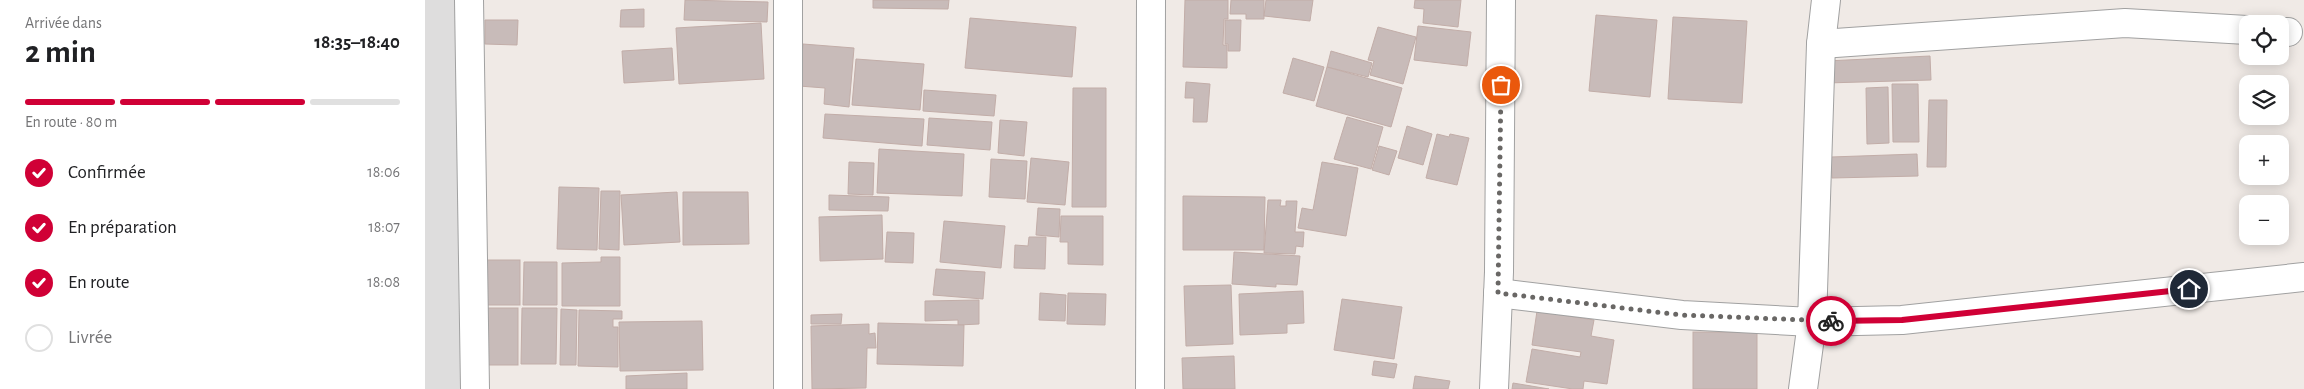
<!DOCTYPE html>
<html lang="fr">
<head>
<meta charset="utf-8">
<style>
	body { margin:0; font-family:"Alegreya Sans",sans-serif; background:#f6f6f6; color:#202124; height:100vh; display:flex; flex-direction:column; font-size:19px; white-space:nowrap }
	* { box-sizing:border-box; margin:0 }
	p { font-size:16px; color:#757577 }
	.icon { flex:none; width:28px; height:28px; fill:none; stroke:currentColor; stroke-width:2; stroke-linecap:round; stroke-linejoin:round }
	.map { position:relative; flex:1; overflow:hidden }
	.side { display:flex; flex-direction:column; background:#fff; width:425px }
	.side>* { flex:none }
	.fabs { position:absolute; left:1814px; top:15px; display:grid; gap:10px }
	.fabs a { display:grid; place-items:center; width:50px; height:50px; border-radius:10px; background:#fff; box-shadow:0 2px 12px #0003; font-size:25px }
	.pin { position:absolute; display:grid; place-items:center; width:42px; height:42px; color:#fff; margin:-21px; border:2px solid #fff; border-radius:50%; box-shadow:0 1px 5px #0007 }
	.courier { position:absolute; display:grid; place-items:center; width:50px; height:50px; margin:-25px; border:4px solid #d00036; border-radius:50%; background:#fff; color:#222; box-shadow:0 1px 6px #0007 }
	.head em { font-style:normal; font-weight:700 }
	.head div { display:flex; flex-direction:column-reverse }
	.head { display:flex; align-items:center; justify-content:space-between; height:85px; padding:0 25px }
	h1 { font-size:32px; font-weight:700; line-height:38px }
	.bar { display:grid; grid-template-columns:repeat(4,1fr); gap:8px 5px; align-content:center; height:60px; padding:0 25px }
	.bar i { height:6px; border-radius:4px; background:#e0e0e0 }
	.bar .current { background:#d00036 }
	.bar p { grid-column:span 4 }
	ol { padding:0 25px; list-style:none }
	li { display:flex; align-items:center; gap:15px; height:55px }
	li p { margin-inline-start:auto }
	li .icon { padding:5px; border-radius:50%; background:#d00036; color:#fff; stroke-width:4 }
	li:last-child { color:#757577 }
	li i { width:28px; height:28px; border:2px solid #e0e0e0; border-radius:50% }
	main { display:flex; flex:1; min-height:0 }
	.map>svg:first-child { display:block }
</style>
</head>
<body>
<main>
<section class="side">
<div class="head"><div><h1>2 min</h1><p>Arrivée dans</p></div><em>18:35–18:40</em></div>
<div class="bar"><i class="current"></i><i class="current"></i><i class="current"></i><i></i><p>En route · 80 m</p></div>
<ol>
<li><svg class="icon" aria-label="check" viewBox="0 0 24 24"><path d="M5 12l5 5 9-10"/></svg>Confirmée<p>18:06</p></li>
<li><svg class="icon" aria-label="check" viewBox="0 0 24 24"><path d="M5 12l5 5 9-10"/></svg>En préparation<p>18:07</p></li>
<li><svg class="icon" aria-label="check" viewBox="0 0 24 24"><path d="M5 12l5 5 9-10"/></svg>En route<p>18:08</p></li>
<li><i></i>Livrée</li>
</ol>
</section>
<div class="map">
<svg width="1879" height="389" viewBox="0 0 1879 389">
	<rect width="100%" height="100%" fill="#f0eae6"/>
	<!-- residential -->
	<path fill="#dedddd" d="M0,0H51L40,389H0Z"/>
	<!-- building -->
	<g fill="#c8bbb9" stroke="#c2ada8">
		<path d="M260,0L343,2L342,22L259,20Z"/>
		<path d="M448,0H524L523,9L448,8Z"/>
		<path d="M760,0H803V19H799L798,45H802V68L758,67Z"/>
		<path d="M806,0H839V19H821V14H805Z"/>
		<path d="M841,0H888L885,21L839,16Z"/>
		<path d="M990,0H1036L1033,27L998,23L999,9L989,8Z"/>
		<path d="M219,9V27H195L196,10Z"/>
		<path d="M1171,15L1232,20L1225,97L1164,91Z"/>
		<path d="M1248,17L1322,21L1317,103L1243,99Z"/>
		<path d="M545,18L651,27L647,77L540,68Z"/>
		<path d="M60,20H93L92,45L60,44Z"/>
		<path d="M800,20H816L815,51H803V44H800Z"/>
		<path d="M336,23L339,79L254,84L251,28Z"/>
		<path d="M993,26L1046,32L1042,66L989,60Z"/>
		<path d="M953,27L991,37L978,84L945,75L949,61L943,60Z"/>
		<path d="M378,44L429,48L424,107L399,104L400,88L374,86Z"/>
		<path d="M247,48L249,80L199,83L197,51Z"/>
		<path d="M906,51L947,63L943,77L902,67Z"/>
		<path d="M1505,56L1506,80L1401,83V61Z"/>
		<path d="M868,58L899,67L889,101L858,93Z"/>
		<path d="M431,59L499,64L495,110L427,105Z"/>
		<path d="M902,67L977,88L966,127L891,106Z"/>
		<path d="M761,82L785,84L782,122H768L769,98H760Z"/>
		<path d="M1467,84H1493L1494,142H1468Z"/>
		<path d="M1463,87L1464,143L1442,144L1441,88Z"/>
		<path d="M648,88H681V207H647Z"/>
		<path d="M499,90L571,95L569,116L498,111Z"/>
		<path d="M1504,100H1522L1521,167H1502Z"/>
		<path d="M400,114L499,119L497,146L398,138Z"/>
		<path d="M922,117L958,127L946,169L909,159Z"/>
		<path d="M504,118L567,122L565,150L502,145Z"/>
		<path d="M575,120L602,122L599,156L573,153Z"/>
		<path d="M982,126L1007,134L998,165L973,158Z"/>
		<path d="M1012,134L1024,137L1025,134L1044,138L1032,185L1001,178Z"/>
		<path d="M954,146L972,151L964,175L947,170Z"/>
		<path d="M454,149L539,154L537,196L452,193Z"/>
		<path d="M1492,154L1493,176L1407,178L1406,157Z"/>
		<path d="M606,158L644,162L640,205L602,202Z"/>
		<path d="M566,159L602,161L600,199L564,197Z"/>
		<path d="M424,162L449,163L448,195L423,194Z"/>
		<path d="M897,162L933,168L921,236L873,228L877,208L888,210Z"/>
		<path d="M134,187L174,188L172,250L132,249Z"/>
		<path d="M176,191H195L194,250L174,249Z"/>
		<path d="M252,192L255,242L199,245L196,195Z"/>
		<path d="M258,192H323L324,244L258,245Z"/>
		<path d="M404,195L464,197L463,211L404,210Z"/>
		<path d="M758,196L840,197L839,250H758Z"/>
		<path d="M843,200H856L855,206H861V201H872L870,232H879L878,247L871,246L870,254L839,253Z"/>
		<path d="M613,208L635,209L634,237L611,235Z"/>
		<path d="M457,215L458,259L395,261L394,217Z"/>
		<path d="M636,216H678V265L643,264V242H635Z"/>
		<path d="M519,221L580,226L576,268L515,262Z"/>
		<path d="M462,232L489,233L488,263L460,262Z"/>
		<path d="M604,237H621L620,269L589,268L590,245L603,246Z"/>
		<path d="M809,252L875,256L872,285L851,284V287L807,284Z"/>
		<path d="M176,257H195V306H137V263L176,262Z"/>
		<rect x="58" y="260" width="37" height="45"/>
		<path d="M99,262H132V305H98Z"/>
		<path d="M511,269L560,272L558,299L508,295Z"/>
		<path d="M806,285L808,344L761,346L759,286Z"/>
		<path d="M878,291L879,323L862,324V333L815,335L814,294Z"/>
		<path d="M615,293L641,295L640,321L614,320Z"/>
		<path d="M643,293L681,294L680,325L642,324Z"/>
		<path d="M917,299L977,307L969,359L909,350Z"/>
		<path d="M554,300V324L533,325V320L500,321V301Z"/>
		<rect x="55" y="308" width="38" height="57"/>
		<path d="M97,308H132L131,364H96Z"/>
		<path d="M136,309L152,310L151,365H135Z"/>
		<path d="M154,310L197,311V319H188V327H193V367L153,366Z"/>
		<path d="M1112,311L1169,320L1166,336L1189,340L1182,384L1159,381L1158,389H1148L1101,382L1107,349L1155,357L1156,352L1107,345Z"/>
		<path d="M417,314L416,324H386V315Z"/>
		<path d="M277,321L278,370L195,371L194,322Z"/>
		<path d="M453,323L539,325L538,366L452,364Z"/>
		<path d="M444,324V334L450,333L451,348H442L441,388L387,389L386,326Z"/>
		<rect x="1268" y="332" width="64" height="57"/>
		<path d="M809,356L810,389H758L757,358Z"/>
		<path d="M949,361L972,364L969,378L947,375Z"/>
		<path d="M262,373V389H201V376Z"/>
		<path d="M990,376L1025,381L1023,389H988Z"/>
		<path d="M1088,383L1124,389H1087Z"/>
	</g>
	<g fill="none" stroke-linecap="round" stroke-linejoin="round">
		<defs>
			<g id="minor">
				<path d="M44,0L50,389"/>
				<path d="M363,0V389"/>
				<path d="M1855,32H1863"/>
				<path d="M1396,44L1700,23L1822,30"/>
				<path d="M1073,293L1257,315L1387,322L1396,44L1401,0"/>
				<path d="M725,389L726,0"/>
				<path d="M1069,389L1074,272L1076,0"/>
				<path d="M1378,389L1387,322L1477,320L1879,277"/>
			</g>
		</defs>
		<!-- minor casing -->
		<use href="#minor" stroke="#a1a1a1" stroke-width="30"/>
		<!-- minor -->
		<use href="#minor" stroke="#fff" stroke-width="28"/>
	</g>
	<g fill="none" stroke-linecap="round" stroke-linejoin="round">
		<!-- done -->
		<path stroke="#696765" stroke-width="5" stroke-dasharray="0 9" d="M1076,85L1073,293L1256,315L1406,321"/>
		<!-- route -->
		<path stroke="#d00036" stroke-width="6" d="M1406,321L1477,320L1764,289"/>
	</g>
</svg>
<div class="fabs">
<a><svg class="icon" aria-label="locate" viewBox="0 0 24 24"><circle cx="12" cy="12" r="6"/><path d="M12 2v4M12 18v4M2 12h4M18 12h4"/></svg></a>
<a><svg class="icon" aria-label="layers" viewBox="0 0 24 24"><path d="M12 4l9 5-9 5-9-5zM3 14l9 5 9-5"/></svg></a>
<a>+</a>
<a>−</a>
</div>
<div class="pin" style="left:1076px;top:85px;background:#ea580c"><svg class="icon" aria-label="bag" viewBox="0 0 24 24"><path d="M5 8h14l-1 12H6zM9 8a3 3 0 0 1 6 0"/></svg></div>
<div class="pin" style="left:1764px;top:289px;background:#1f2937"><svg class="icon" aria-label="home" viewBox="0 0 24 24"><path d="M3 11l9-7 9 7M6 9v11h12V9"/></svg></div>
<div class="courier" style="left:1406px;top:321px"><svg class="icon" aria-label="bike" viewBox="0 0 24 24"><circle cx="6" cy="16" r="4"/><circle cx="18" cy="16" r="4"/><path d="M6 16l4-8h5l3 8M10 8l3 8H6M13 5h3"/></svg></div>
</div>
</main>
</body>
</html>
